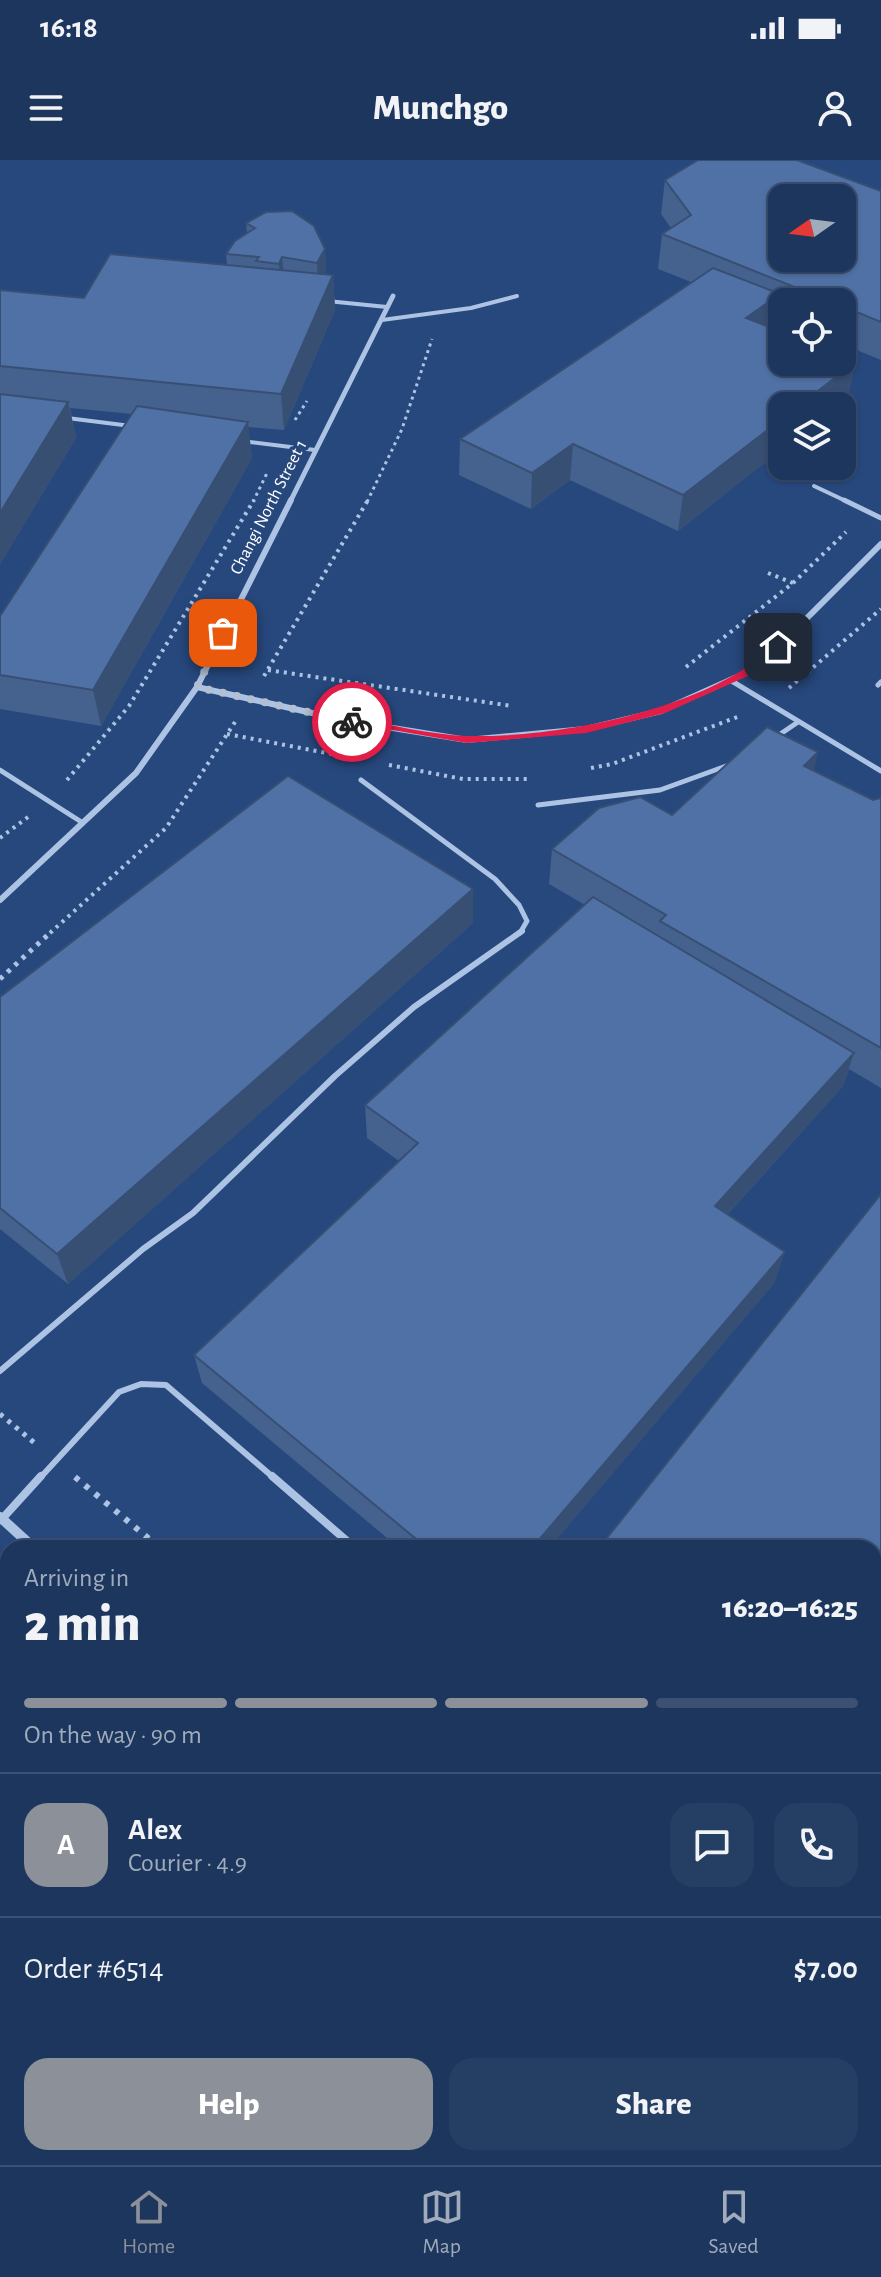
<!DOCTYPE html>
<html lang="en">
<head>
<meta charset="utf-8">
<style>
	body { margin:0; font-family:"Alegreya Sans",sans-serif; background:#253e64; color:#f1f3f6; height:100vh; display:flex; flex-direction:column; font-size:30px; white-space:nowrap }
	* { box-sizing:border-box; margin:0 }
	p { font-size:26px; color:#a0abbc }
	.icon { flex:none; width:44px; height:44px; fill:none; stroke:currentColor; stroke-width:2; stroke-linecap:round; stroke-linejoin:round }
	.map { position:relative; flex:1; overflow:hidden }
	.panel { position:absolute; left:0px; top:1380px; width:882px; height:626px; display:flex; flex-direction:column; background:#1d365e; border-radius:24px 24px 0 0; box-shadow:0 2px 6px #0004,0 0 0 2px #3b5073 }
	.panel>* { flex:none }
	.needle { width:52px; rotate:256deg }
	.fabs { position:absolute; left:768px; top:24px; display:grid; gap:16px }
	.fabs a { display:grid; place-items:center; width:88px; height:88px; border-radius:16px; background:#1d365e; box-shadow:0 2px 6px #0004,0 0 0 2px #3b5073; font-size:40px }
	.pin { position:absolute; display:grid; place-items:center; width:68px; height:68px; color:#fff; margin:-34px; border-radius:16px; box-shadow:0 4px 12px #0006 }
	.courier { position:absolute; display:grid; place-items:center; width:80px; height:80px; margin:-40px; border:6px solid #e11d48; border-radius:50%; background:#fff; color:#222; box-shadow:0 2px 10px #0007 }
	.overview em { font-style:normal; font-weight:800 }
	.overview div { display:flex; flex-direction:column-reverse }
	.overview { display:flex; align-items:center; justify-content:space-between; height:136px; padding:0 24px }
	h1 { font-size:52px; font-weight:800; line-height:60px }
	.bar { display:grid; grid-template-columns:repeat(4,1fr); gap:12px 8px; align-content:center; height:96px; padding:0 24px }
	.bar i { height:10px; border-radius:6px; background:#3b5073 }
	.bar .active { background:#8c9099 }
	.bar p { grid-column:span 4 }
	.line { display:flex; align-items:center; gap:20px; padding:0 24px; border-top:2px solid #3b5073 }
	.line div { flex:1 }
	.round { display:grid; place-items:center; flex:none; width:84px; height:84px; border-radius:24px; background:#253e64 }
	.action { display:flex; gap:16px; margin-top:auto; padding:16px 24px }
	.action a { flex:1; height:92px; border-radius:24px; background:#8c9099; color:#fff; font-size:32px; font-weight:800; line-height:92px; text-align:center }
	.action a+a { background:#253e64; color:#f1f3f6 }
	.status { display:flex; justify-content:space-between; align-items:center; height:56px; padding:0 40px; background:#1d365e; direction:ltr }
	.status svg { height:22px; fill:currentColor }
	header { display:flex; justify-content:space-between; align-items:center; height:104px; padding:0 24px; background:#1d365e; font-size:36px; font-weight:800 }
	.tabs { display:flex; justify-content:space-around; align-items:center; height:112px; border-top:2px solid #3b5073; background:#1d365e; font-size:22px; color:#a0abbc }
	.tabs a { display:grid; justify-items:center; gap:4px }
	.tabs .active { color:#8c9099 }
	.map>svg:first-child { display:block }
</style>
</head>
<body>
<div class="status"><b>16:18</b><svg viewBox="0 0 49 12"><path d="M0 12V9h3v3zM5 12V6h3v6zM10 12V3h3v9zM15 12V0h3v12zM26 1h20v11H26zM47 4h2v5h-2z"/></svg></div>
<header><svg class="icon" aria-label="menu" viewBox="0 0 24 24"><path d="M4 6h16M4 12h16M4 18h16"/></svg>Munchgo<svg class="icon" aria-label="person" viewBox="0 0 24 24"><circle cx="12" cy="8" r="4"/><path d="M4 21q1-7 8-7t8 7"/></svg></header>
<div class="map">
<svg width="881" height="2005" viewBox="0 0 881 2005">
	<rect width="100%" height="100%" fill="#27487d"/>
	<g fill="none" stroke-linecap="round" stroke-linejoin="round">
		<!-- path-far3 -->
		<g stroke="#acc3e4" stroke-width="3" stroke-dasharray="3 4" stroke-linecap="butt">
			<path d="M295,260L307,241"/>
			<path d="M253,342L268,311"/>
			<path d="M367,342L402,269L432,179"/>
		</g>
		<!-- path-far2 -->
		<g stroke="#acc3e4" stroke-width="4" stroke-dasharray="3 5" stroke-linecap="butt">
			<path d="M768,413L793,423"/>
			<path d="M686,507L793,423L846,372"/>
			<path d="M268,510L512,546"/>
			<path d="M264,516L368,340"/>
			<path d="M789,528L881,449"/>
			<path d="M227,574L348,597"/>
			<path d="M389,605L463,619H530"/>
			<path d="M591,608L612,604L740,556"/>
			<path d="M67,620L129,546L254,340"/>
			<path d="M0,678L28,657"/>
			<path d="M50,773L166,668L235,562"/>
		</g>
		<!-- path-far1 -->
		<g stroke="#acc3e4" stroke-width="5" stroke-dasharray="4 6" stroke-linecap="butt">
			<path d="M0,819L52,771"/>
			<path d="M0,1254L37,1285"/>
		</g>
		<!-- path -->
		<g stroke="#acc3e4" stroke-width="6" stroke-dasharray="5 8" stroke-linecap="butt">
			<path d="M75,1317L160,1388"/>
			<path d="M0,1533L8,1540"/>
			<path d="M874,1991L881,1997"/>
			<path d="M502,1998L511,2005"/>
		</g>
		<!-- lane-far3 -->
		<g stroke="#acc3e4" stroke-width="4">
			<path d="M327,141L387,147"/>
			<path d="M382,160L471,148L517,136"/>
			<path d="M67,258L131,266"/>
			<path d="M242,281L315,290"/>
			<path d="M814,326L848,342"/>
		</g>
		<!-- lane-far2 -->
		<g stroke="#acc3e4" stroke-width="5">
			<path d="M844,340L881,358"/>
			<path d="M730,520L881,611"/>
			<path d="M878,525L881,522"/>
			<path d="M776,577L798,562"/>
			<path d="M0,610L83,663"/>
			<path d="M361,620L495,719L519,745L527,761L520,773"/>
			<path d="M538,645L660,630L729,605"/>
		</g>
		<!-- lane-far1 -->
		<g stroke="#acc3e4" stroke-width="6">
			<path d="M0,1211L143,1089L193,1053L335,916L414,847L522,771"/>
			<path d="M40,1318L119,1232L141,1224L166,1225L274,1318"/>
		</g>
		<!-- lane -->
		<g stroke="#acc3e4" stroke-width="8">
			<path d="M272,1316L355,1388"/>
			<path d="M1,1360L41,1316"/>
			<path d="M0,1440L8,1432"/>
			<path d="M452,1998L458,2005"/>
		</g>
		<!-- street-far2 -->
		<path stroke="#acc3e4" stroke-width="5" d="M290,342L393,136"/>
		<!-- street-far1 -->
		<g stroke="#acc3e4" stroke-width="6">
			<path d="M197,527L343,560L467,580L586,569L661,551L757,508L881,384"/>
			<path d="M0,740L136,613L197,527L291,340"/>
		</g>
		<!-- street -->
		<g stroke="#acc3e4" stroke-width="10">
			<path d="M0,1357L34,1388"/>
			<path d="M710,1998L718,2005"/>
		</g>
	</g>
	<!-- wall -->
	<g fill="#45618e">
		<path d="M665,20L881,31V200L842,184V142H782V160L776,157L774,169L848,238L837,246H782V289L678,371L570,320L531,349L459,315L460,279L691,122L658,109L662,74L671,68L661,54Z"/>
		<path d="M246,63L325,89L326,110L324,114L333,115L335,150L284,270L248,267L252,298L101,566L0,549V456L132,254L70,248L76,278L0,404V130L84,138L227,105L226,94L247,73Z"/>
		<path d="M814,611L873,640L881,638V928L849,909L843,926L728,1054L775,1122L549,1388H399L202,1223L194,1195L399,1001L367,978L365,945L585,745L549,724L552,689L672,655Z"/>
		<path d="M473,729V763L68,1124L0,1069V837Z"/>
		<path d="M881,1034V1803L874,1797V1388Z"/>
	</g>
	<!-- shaded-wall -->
	<g fill="#384f74">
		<path d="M325,89L326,110L318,125L317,103Z"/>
		<path d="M282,97L284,119L280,125L279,104Z"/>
		<path d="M333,115L335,150L284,270L281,234Z"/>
		<path d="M780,134L774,169L746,158Z"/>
		<path d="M856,202L848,238L837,246H798Z"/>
		<path d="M68,242L76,278L0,404V353Z"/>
		<path d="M782,259V289L678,371L683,335Z"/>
		<path d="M248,262L252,298L101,566L93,530Z"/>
		<path d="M573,284L570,320L531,349L532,313Z"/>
		<path d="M818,592L810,628L804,606Z"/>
		<path d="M473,729V763L68,1124L57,1094Z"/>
		<path d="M854,893L843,926L707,1077L715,1046Z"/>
		<path d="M785,1092L775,1122L549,1388H532Z"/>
	</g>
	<!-- building -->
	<g fill="#5071a5" stroke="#384f74" stroke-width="2" fill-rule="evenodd">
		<path d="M698,0H797L881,31V162L842,146V142H832L662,74L691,55L665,20ZM782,38H842V98H782Z"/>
		<path d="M292,51L314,66L325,89L317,103L282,97L279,104L256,101L259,97L226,94L235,81L255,68L246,63L266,52Z"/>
		<path d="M110,94L333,115L281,234L0,206V130L84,138Z"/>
		<path d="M713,108L780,134L746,158L782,172V202H842V196L856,202L798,246H782V259L683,335L573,284L532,313L460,279Z"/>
		<path d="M0,234L68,242L0,353Z"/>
		<path d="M137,246L248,262L93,530L0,515V456Z"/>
		<path d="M767,567L818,592L804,606L873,640L881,638V888L660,761L666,755L552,689L599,648L640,637L672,655Z"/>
		<path d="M288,616L473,729L57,1094L0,1048V837Z"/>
		<path d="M593,737L854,893L715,1046L785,1092L532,1388H427L194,1195L418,983L365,945Z"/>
		<path d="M881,1034V1777L874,1771V1388H599Z"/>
		<path d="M0,1602L8,1610V1998H407L415,2005H0Z"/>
	</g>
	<!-- route -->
	<path fill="#e11d48" d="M774,485L783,487L761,510L665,553L586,573L467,583L347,562L352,558C389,564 430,575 468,576C557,578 710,549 774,485Z"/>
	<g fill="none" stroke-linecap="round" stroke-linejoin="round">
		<!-- done -->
		<path stroke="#b3bfd2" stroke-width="8" stroke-dasharray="0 14.4" d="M223,473L197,527L352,562"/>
	</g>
	<g text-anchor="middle" stroke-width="7" stroke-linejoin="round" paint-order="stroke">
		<!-- far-street labels -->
		<g font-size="18" fill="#fff" stroke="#27487d">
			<text transform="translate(268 347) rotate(-63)" y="6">Changi North Street 1</text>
		</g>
	</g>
</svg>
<div class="fabs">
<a><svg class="needle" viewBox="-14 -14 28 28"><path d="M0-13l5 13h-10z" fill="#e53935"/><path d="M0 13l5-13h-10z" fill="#a0abbc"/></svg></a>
<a><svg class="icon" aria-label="locate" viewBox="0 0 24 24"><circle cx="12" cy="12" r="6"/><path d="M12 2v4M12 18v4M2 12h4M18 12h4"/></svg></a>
<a><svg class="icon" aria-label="layers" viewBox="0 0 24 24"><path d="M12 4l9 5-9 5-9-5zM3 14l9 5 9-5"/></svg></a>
</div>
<div class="pin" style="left:223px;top:473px;background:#ea580c"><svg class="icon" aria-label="bag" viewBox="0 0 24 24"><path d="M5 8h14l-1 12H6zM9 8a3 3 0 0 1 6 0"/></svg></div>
<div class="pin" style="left:778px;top:487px;background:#1f2937"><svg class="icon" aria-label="home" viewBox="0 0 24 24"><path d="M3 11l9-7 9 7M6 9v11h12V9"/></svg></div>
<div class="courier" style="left:352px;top:562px"><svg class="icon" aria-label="bike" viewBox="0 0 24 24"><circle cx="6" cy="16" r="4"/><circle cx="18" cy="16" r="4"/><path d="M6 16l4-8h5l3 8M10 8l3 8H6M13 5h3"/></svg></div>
<section class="panel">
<div class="overview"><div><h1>2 min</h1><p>Arriving in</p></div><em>16:20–16:25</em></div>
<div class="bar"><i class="active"></i><i class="active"></i><i class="active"></i><i></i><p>On the way · 90 m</p></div>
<div class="line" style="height:144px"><b class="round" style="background:#8c9099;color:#fff">A</b><div><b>Alex</b><p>Courier · 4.9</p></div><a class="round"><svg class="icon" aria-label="chat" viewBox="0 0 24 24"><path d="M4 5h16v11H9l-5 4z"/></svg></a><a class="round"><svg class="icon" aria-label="phone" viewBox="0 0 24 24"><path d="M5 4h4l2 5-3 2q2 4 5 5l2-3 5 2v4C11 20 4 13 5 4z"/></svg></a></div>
<div class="line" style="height:104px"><div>Order #6514</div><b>$7.00</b></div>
<div class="action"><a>Help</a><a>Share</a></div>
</section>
</div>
<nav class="tabs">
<a class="active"><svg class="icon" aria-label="home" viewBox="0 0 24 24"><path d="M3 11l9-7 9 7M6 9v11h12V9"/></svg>Home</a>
<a><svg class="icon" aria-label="map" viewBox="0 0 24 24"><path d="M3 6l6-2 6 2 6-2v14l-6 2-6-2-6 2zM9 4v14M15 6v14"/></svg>Map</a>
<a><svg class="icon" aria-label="saved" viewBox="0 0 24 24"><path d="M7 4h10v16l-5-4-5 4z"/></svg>Saved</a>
</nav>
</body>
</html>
